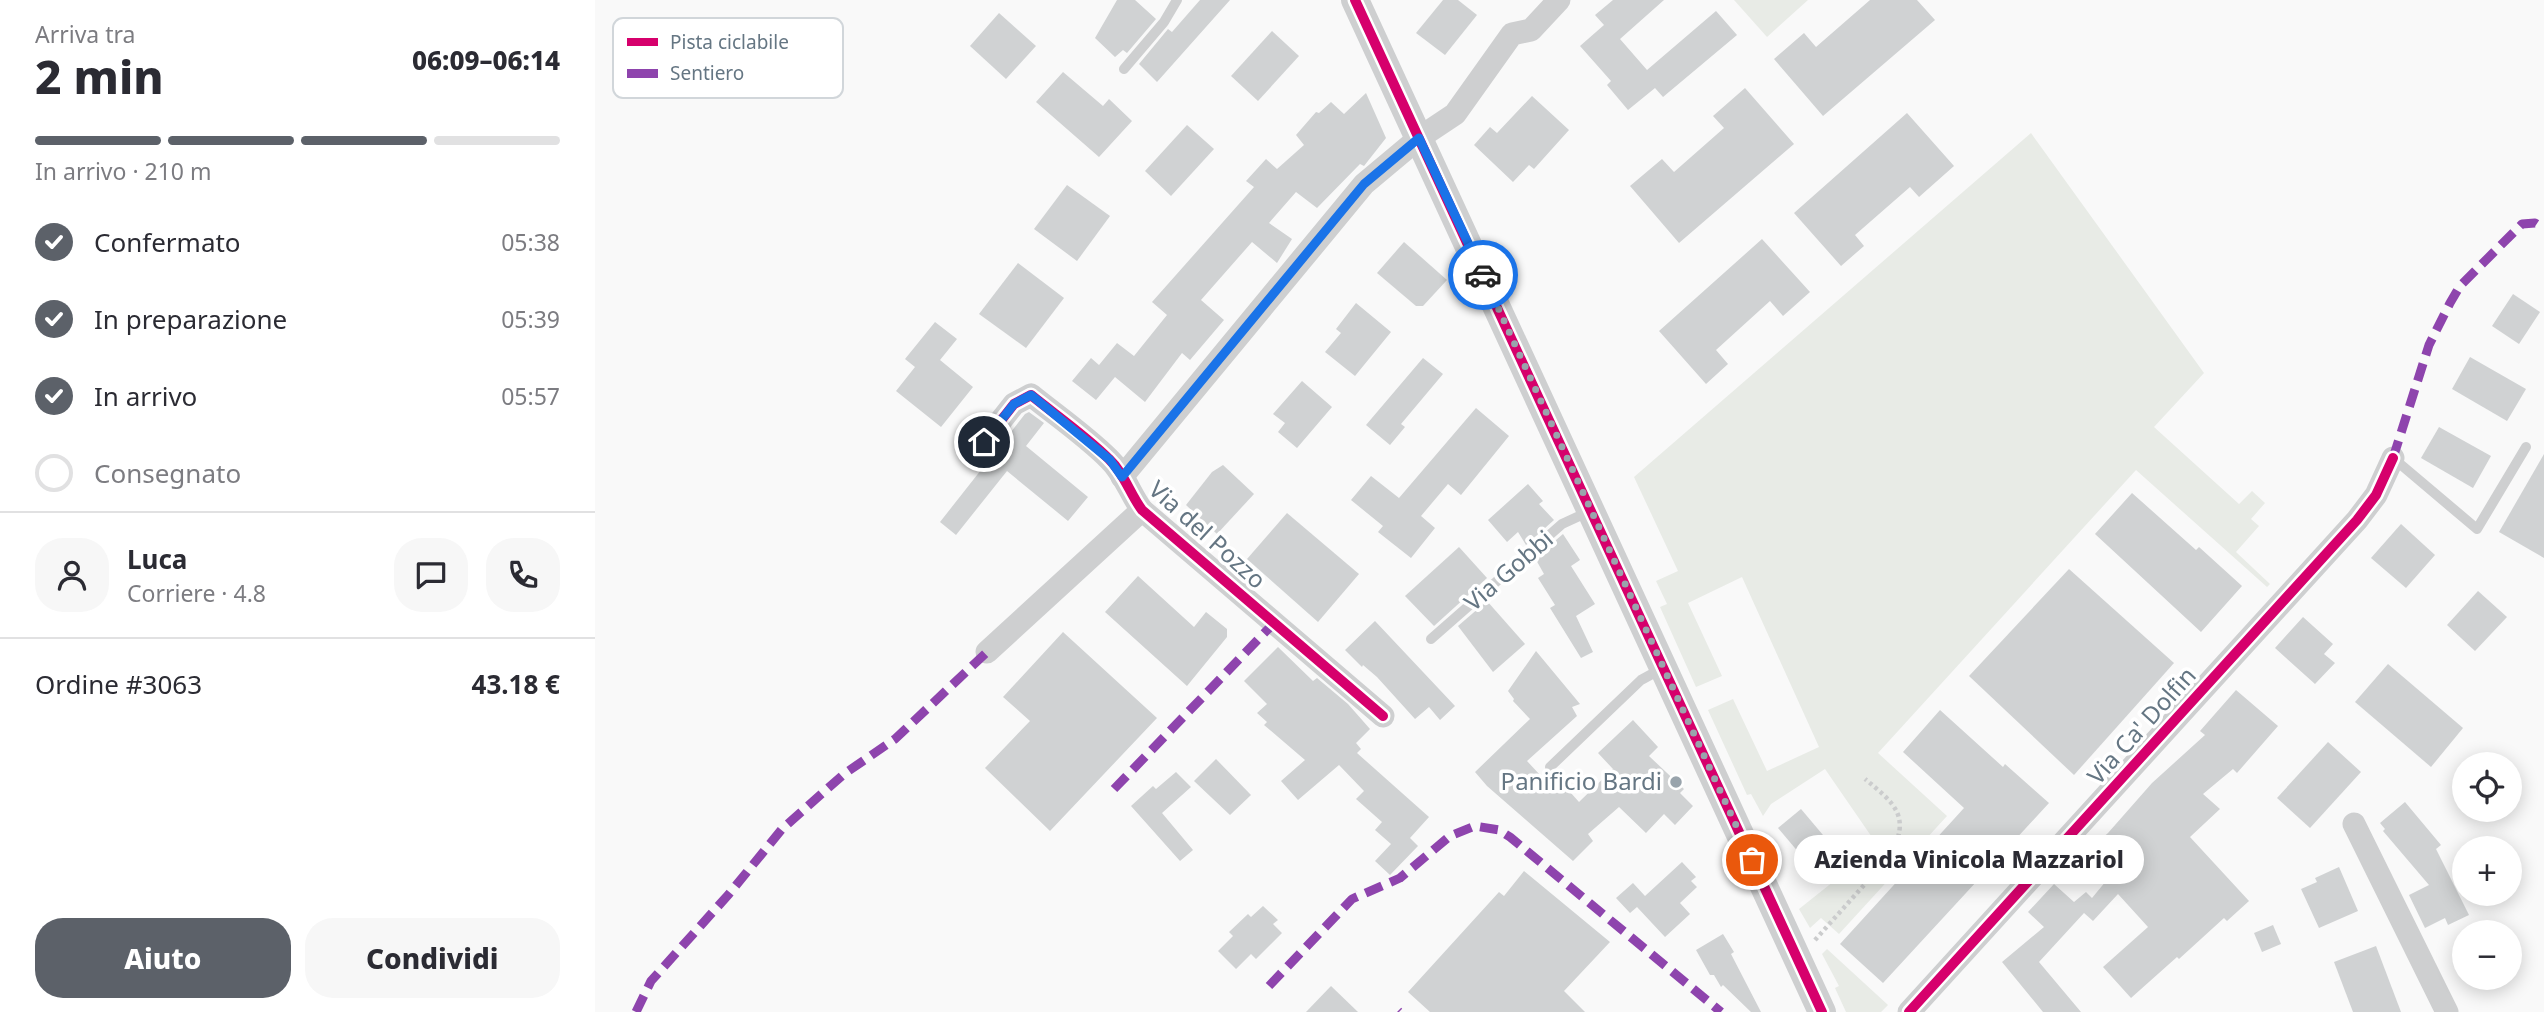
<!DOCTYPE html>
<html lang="it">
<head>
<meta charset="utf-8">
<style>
	body { margin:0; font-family:"Noto Sans",sans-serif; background:#f7f7f7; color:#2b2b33; height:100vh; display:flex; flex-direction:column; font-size:26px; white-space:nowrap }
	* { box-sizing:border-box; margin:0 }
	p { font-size:23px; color:#7c7c81 }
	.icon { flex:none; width:38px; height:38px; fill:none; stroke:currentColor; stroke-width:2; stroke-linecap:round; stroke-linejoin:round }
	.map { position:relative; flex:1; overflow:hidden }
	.side { display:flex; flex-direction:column; background:#fff; width:595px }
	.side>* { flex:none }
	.buttons { position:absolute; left:1857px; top:752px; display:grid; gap:14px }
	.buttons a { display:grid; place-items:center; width:70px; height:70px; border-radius:50%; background:#fff; box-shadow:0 4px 18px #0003; font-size:35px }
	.pin { position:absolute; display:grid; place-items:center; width:60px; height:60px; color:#fff; margin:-30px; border:4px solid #fff; border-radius:50%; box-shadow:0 2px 7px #0007 }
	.courier { position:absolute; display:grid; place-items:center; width:70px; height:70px; margin:-35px; border:5px solid #1a73e8; border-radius:50%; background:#fff; color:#222; box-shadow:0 2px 9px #0007 }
	.bubble { position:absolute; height:49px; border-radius:24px; background:#fff; box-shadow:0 4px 18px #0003; font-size:23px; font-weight:800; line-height:49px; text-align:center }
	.overview em { font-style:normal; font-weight:800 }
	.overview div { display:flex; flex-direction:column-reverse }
	.overview { display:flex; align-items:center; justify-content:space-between; height:119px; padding:0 35px }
	h1 { font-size:46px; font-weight:800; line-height:52px }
	.bar { display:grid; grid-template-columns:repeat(4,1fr); gap:10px 7px; align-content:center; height:84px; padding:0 35px }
	.bar i { height:9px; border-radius:5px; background:#e1e1e2 }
	.bar .active { background:#5c6169 }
	.bar p { grid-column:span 4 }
	.line { display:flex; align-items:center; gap:18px; padding:0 35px; border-top:2px solid #e1e1e2 }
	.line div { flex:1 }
	.round { display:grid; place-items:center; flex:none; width:74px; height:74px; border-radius:28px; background:#f7f7f7 }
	ol { padding:0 35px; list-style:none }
	li { display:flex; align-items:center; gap:21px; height:77px }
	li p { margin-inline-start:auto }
	li .icon { padding:7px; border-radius:50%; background:#5c6169; color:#fff; stroke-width:4 }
	li:last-child { color:#7c7c81 }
	li i { width:38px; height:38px; border:4px solid #e1e1e2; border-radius:50% }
	.primary-button { display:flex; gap:14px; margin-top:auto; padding:14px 35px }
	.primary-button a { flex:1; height:80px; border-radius:28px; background:#5c6169; color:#fff; font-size:28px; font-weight:800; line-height:80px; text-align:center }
	.primary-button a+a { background:#f7f7f7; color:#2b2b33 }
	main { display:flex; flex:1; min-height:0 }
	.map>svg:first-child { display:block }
</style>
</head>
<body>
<main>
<section class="side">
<div class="overview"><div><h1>2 min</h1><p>Arriva tra</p></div><em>06:09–06:14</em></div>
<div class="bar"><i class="active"></i><i class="active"></i><i class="active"></i><i></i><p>In arrivo · 210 m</p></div>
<ol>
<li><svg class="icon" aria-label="check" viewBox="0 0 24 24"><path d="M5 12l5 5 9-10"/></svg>Confermato<p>05:38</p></li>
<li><svg class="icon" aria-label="check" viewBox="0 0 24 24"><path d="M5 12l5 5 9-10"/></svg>In preparazione<p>05:39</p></li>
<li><svg class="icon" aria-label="check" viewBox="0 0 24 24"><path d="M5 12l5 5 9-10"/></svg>In arrivo<p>05:57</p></li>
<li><i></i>Consegnato</li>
</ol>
<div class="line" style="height:126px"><a class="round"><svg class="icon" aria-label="person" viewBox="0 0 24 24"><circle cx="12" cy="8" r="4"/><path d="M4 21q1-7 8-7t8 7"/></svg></a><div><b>Luca</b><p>Corriere · 4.8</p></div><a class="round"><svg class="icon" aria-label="chat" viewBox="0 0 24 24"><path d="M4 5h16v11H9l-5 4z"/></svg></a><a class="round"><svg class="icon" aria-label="phone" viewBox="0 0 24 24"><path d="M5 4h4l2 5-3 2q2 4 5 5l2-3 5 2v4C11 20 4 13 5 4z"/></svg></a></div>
<div class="line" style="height:91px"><div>Ordine #3063</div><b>43.18 €</b></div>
<div class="primary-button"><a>Aiuto</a><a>Condividi</a></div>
</section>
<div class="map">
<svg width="1949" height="1012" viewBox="0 0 1949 1012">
	<rect width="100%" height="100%" fill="#f9f9f9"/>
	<!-- green -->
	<g fill="#e8ebe6">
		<path d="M1139,0H1213L1172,37Z"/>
		<path d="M1436,133L1609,373L1559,427L1644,504L1657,491L1670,503L1656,519L1664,526L1641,552L1675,584L1672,587L1541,470L1283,753L1352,816L1244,934L1226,918L1215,928L1204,909L1283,846L1230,769L1176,804L1168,816L1156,794L1152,795L1113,710L1138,699L1172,771L1224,747L1147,577L1093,603L1127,676L1101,687L1065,607L1072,604L1061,581L1083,571L1039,477Z"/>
		<path d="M1232,949L1293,1005L1286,1012H1251L1240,988L1244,986L1227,954Z"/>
	</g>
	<!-- building -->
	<g fill="#d0d2d3">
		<path d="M522,0H540L561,19L532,53L528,50L520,57L500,38Z"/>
		<path d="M605,0H635L562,82L544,64L573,29L577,32Z"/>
		<path d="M848,0H863L882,15L850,55L821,33Z"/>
		<path d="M1018,0H1069L1025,39L1052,70L1121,11L1142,35L1068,97L1060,88L1033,110L1012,85L1016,81L985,46L1009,25L1000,15Z"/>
		<path d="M1275,0H1322L1340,20L1228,116L1179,59L1209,33L1221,47Z"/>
		<path d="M404,13L441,46L411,79L375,46Z"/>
		<path d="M677,31L704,56L663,101L636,76Z"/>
		<path d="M468,72L508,106L514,99L537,121L504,157L441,102Z"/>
		<path d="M1150,88L1199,144L1084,243L1035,186L1067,159L1079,172L1129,128L1118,116Z"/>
		<path d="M771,93L791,138L769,166L765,164L722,208L701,192L674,223L697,239L682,263L657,242L606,300L629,320L595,360L587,353L550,402L520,377L501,400L477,381L496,358L504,365L522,343L539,356L572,315L557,302L659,187L651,181L671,159L682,169L709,145L701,135L721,112L724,113L736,102L749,114Z"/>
		<path d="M937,96L974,130L939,169L934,165L918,182L879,145L895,127L902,133Z"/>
		<path d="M1312,113L1359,166L1324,197L1315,187L1260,235L1269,246L1246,266L1199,213Z"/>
		<path d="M592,125L619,149L576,196L550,171Z"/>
		<path d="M472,185L515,216L482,261L439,229Z"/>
		<path d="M1167,239L1215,292L1188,316L1175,301L1121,350L1133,364L1111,384L1064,331Z"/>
		<path d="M809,242L852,280L828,306H821L782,273Z"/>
		<path d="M423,263L469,298L431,348L384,314Z"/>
		<path d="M1918,294L1945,312L1924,344L1897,326Z"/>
		<path d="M761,303L796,332L760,376L730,352L746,333L741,329Z"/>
		<path d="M340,322L362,339L345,360L378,387L346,427L301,391L320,367L310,359Z"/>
		<path d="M1875,357L1931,389L1912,421L1857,389Z"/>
		<path d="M828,358L848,374L806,424L810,427L795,445L771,425Z"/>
		<path d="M707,381L737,407L702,448L683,432L690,423L678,414Z"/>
		<path d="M881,408L914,436L866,495L853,484L826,516L840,528L816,558L783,532L788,526L756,500L776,476L804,498Z"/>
		<path d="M434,412L449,423L431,446L493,497L473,521L412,471L361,535L345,522L430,414Z"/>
		<path d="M1844,427L1896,456L1878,488L1826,458Z"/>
		<path d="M1949,454V558L1904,532Z"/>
		<path d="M628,465L659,494L622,534L591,505L617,472Z"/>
		<path d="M933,484L948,501L944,504L959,520L931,545L923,532L912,542L893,520Z"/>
		<path d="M1537,493L1601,550L1604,547L1647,586L1606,632L1500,534Z"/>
		<path d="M692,513L764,574L723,622L652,559Z"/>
		<path d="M1806,524L1840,555L1811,588L1776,558Z"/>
		<path d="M968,534L985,560L976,566L1000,604L981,616L998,652L986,658L955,608L960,605L943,578L949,574L940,558Z"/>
		<path d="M864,547L892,578L839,626L810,596Z"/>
		<path d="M1474,569L1579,663L1479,775L1374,676Z"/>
		<path d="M543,576L599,627L611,612L632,629V637L592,686L510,612Z"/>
		<path d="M1883,591L1912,617L1880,651L1852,625Z"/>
		<path d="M892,601L930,644L898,672L863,626Z"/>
		<path d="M1708,617L1738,644L1729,654L1740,663L1720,684L1680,648Z"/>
		<path d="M780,621L860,706L845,720L834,707L820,719L782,677L768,665L767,667L750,650Z"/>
		<path d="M468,632L562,718L455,831L390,768L435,721L408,697Z"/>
		<path d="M683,647L718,681L722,678L753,704L775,729L761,743L766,749L762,753L834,817L815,838L823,846L795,875L780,861L796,844L780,830L787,822L761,799L769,791L744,765L703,800L686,781L710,760L669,725L672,722L662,713L672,704L649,681Z"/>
		<path d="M941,651L985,704L977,707L982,716L932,761L959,790L967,783L984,802L1018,769L1003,753L1038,720L1063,747L1054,756L1089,789L1085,793L1098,806L1080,825L1069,814L1051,833L1024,807L993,834L998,841L978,861L892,786L880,772L935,719L918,701L919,699L913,691Z"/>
		<path d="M1793,664L1868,728L1836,767L1760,702Z"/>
		<path d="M1641,690L1683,726L1642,773L1638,769L1608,794L1625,809L1595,837L1654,901L1632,921L1629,918L1584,959L1582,957L1536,998L1508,967L1553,927L1523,894L1498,921L1489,913L1444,962L1486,1012H1448L1407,962L1449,927L1433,912L1459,884L1479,902L1491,892L1497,898L1511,881L1487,855L1513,833L1557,783L1610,735L1605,731Z"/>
		<path d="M1345,710L1408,767L1410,764L1454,803L1288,983L1245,944L1369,808L1308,752Z"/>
		<path d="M1733,742L1766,772L1715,828L1682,798Z"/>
		<path d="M621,759L656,795L635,815L599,781Z"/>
		<path d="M581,772L596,787L567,813L598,850L585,861L536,806L558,786L561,789Z"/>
		<path d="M1810,802L1846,845L1841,849L1874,915L1853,925L1850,918L1830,928L1814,895L1834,885L1788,831L1790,829L1785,823Z"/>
		<path d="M1206,809L1244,854L1221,873L1183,828Z"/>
		<path d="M1087,862L1101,877L1096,881L1102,887L1085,903L1095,914L1070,937L1042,907L1035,913L1021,898L1038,883L1050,896Z"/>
		<path d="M1744,867L1763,911L1724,928L1706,889L1722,882L1720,878Z"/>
		<path d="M929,871L1015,942L969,991L990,1012H835L813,992L904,892L909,896Z"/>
		<path d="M668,906L683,920L678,924L687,933L661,959L656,954L641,969L623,951L638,936L634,932L653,914L656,917Z"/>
		<path d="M1678,925L1686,944L1667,952L1659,933Z"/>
		<path d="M1128,934L1139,952L1136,954L1166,1012H1156L1128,985L1126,987L1119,975H1115L1101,950Z"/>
		<path d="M1781,946L1806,1012H1758L1739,962Z"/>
		<path d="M736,986L763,1012H711Z"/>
	</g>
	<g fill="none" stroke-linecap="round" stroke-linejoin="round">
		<!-- path -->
		<path stroke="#cbcccd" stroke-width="4.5" stroke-dasharray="3.5 3.5" stroke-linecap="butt" d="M1220,940L1295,856C1317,816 1299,803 1270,779"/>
		<!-- service -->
		<g stroke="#cecfd0" stroke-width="10">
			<path d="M529,69L569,22L582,0"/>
			<path d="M1798,458L1882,529L1931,447"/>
			<path d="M836,639L967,524L993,512"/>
			<path d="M955,767L1046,680L1068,668"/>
		</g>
		<!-- minor -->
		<g stroke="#cecfd0" stroke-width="23">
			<path d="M389,442L419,404L436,395C462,416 491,436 514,459C529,473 535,494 547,510L788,716"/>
			<path d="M527,477L769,184L824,138L860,114L917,34L936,30L964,0"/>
			<path d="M392,652L547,510"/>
			<path d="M1759,824L1852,1012"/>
			<path d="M1314,1012L1762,520L1781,495L1798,458"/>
		</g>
		<!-- tertiary -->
		<path stroke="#cecfd0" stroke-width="28" d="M760,0L1227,1012"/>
		<!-- quiet -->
		<g stroke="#8e44ad" stroke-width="9" stroke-dasharray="18 9" stroke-linecap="butt">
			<path d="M1798,458L1834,345L1855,303L1865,286L1927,224L1940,223L1949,229"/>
			<path d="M519,789L679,623"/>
			<path d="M674,986L757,899L805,878L855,836L880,826L904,830L915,837L1126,1012"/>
			<path d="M803,1011L804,1012"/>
			<path d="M41,1012L56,981L134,894L187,829L249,774L300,739L392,652"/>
		</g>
		<defs>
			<g id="cycleway">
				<path d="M760,0L1227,1012"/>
				<path d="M389,442L419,404L436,395C462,416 491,436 514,459C529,473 535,494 547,510L788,716"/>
				<path d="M1314,1012L1762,520L1781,495L1798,458"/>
			</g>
		</defs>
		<!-- cycleway casing -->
		<use href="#cycleway" stroke="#fff" stroke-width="15"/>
		<!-- cycleway -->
		<use href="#cycleway" stroke="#d6006c" stroke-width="10"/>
	</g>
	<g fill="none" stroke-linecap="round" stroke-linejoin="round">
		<!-- done -->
		<path stroke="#99a4ac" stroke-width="7" stroke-dasharray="0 12.6" d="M888,275L1157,860"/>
		<!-- route -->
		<path stroke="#1a73e8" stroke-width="9" d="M389,442L419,404L436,395L515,460L527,477L769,184L824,138L888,275"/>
	</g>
	<!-- markers -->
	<circle fill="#99a4ac" stroke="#fff" stroke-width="2.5" cx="1081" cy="782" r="7"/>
	<g text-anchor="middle" stroke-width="7" stroke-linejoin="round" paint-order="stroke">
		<!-- street labels -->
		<g font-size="24" fill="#657683" stroke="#fff">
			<text transform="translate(612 535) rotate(42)" y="8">Via del Pozzo</text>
			<text transform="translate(914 571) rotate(-41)" y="8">Via Gobbi</text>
			<text transform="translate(1547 726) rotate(-48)" y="8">Via Ca' Dolfin</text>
		</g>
		<!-- poi labels -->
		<g font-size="24" fill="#657683" stroke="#fff" text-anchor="end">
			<text x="1067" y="790">Panificio Bardi</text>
		</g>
	</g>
	<!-- legend -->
	<rect x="18" y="18" width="230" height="80" rx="10" fill="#fff" stroke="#d1d6da" stroke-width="2"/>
	<rect x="32" y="38" width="31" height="8" fill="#d6006c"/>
	<rect x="32" y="69" width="31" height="9" fill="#8e44ad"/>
	<g font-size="19" fill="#657683">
		<text x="75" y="49">Pista ciclabile</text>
		<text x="75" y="80">Sentiero</text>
	</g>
</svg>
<div class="buttons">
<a><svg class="icon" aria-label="locate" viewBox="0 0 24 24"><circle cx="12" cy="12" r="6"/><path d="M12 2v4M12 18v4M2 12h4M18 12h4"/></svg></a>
<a>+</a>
<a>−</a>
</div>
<div class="pin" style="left:1157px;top:860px;background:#ea580c"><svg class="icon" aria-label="bag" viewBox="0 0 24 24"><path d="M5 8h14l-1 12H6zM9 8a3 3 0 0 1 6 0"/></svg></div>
<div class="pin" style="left:389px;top:442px;background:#1f2937"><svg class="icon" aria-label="home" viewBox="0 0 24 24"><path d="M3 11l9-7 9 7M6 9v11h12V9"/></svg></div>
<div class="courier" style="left:888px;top:275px"><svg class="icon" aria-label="car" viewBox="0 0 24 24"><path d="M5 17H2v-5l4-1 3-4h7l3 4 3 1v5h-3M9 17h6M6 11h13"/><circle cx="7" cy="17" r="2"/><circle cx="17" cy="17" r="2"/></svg></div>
<div class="bubble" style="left:1199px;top:835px;width:350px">Azienda Vinicola Mazzariol</div>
</div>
</main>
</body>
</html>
